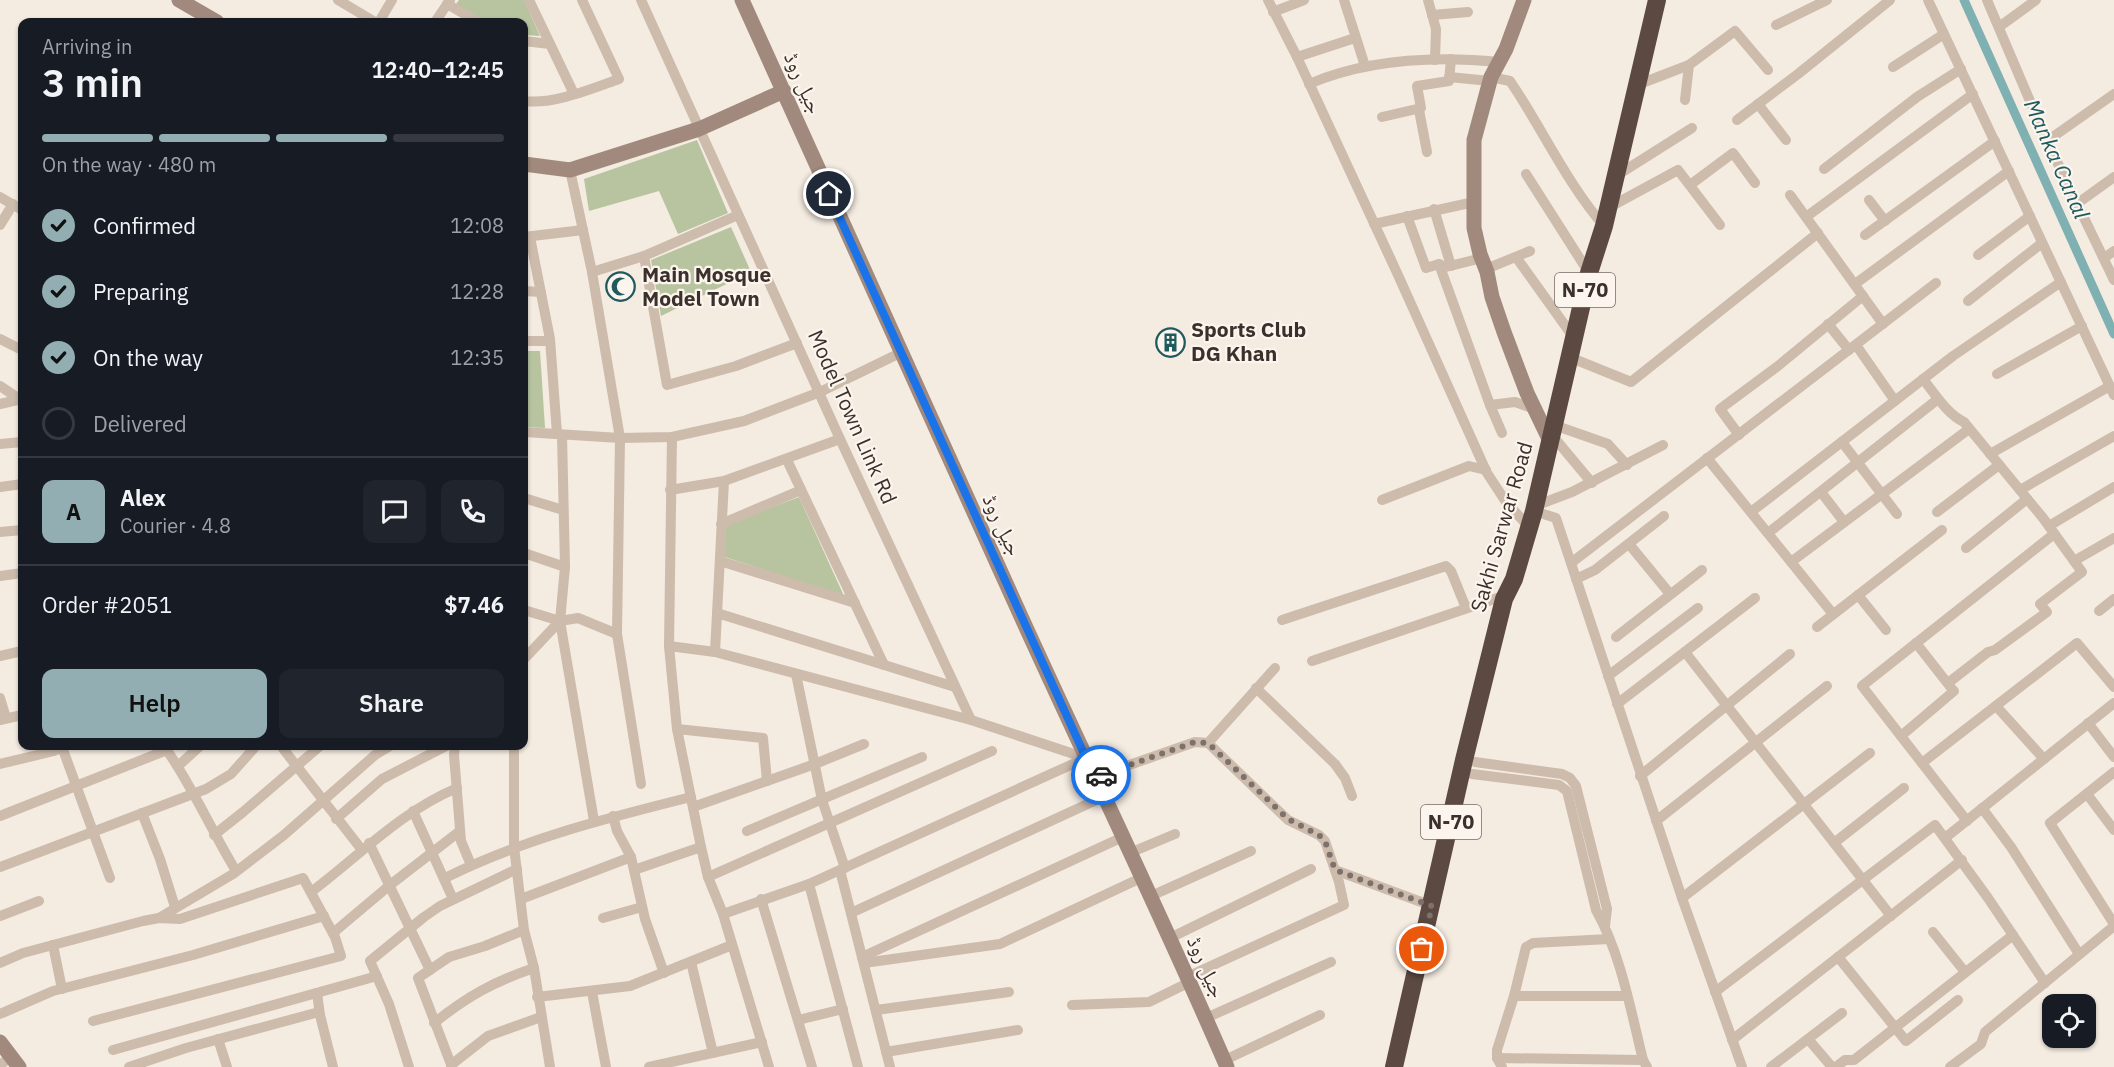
<!DOCTYPE html>
<html lang="en">
<head>
<meta charset="utf-8">
<style>
	body { margin:0; font-family:"IBM Plex Sans","Noto Naskh Arabic",sans-serif; background:#20242c; color:#f1f3f6; height:100vh; display:flex; flex-direction:column; font-size:22px; white-space:nowrap }
	* { box-sizing:border-box; margin:0 }
	p { font-size:20px; color:#9ea1a6 }
	.icon { flex:none; width:33px; height:33px; fill:none; stroke:currentColor; stroke-width:2; stroke-linecap:round; stroke-linejoin:round }
	.map { position:relative; flex:1; overflow:hidden }
	.details { position:absolute; left:18px; top:18px; width:510px; height:732px; display:flex; flex-direction:column; background:#171b24; border-radius:12px; box-shadow:0 2px 4px #0004 }
	.details>* { flex:none }
	.tools { position:absolute; left:2042px; top:994px; display:grid; gap:12px }
	.tools a { display:grid; place-items:center; width:54px; height:54px; border-radius:12px; background:#171b24; box-shadow:0 2px 4px #0004; font-size:30px }
	.pin { position:absolute; display:grid; place-items:center; width:51px; height:51px; color:#fff; margin:-26px; border:3px solid #fff; border-radius:50%; box-shadow:0 2px 6px #0007 }
	.courier { position:absolute; display:grid; place-items:center; width:60px; height:60px; margin:-30px; border:4px solid #1a73e8; border-radius:50%; background:#fff; color:#222; box-shadow:0 2px 8px #0007 }
	.head em { font-style:normal; font-weight:600 }
	.head div { display:flex; flex-direction:column-reverse }
	.head { display:flex; align-items:center; justify-content:space-between; height:102px; padding:0 24px }
	h1 { font-size:39px; font-weight:600; line-height:45px }
	.bar { display:grid; grid-template-columns:repeat(4,1fr); gap:9px 6px; align-content:center; height:72px; padding:0 24px }
	.bar i { height:8px; border-radius:4px; background:#363941 }
	.bar .selected { background:#92aeb2 }
	.bar p { grid-column:span 4 }
	.line { display:flex; align-items:center; gap:15px; padding:0 24px; border-top:2px solid #363941 }
	.line div { flex:1 }
	.round { display:grid; place-items:center; flex:none; width:63px; height:63px; border-radius:12px; background:#20242c }
	ol { padding:0 24px; list-style:none }
	li { display:flex; align-items:center; gap:18px; height:66px }
	li p { margin-inline-start:auto }
	li .icon { padding:6px; border-radius:50%; background:#92aeb2; color:#111; stroke-width:4 }
	li:last-child { color:#9ea1a6 }
	li i { width:33px; height:33px; border:3px solid #363941; border-radius:50% }
	.action { display:flex; gap:12px; margin-top:auto; padding:12px 24px }
	.action a { flex:1; height:69px; border-radius:12px; background:#92aeb2; color:#111; font-size:24px; font-weight:600; line-height:69px; text-align:center }
	.action a+a { background:#20242c; color:#f1f3f6 }
	.map>svg:first-child { display:block }
</style>
</head>
<body>
<div class="map">
<svg width="2114" height="1067" viewBox="0 0 2114 1067">
	<rect width="100%" height="100%" fill="#f4ebe1"/>
	<!-- green -->
	<g fill="#b8c4a0">
		<path d="M459,0H524L540,36L524,35V22H486L456,4Z"/>
		<path d="M697,140L728,213L678,234L659,191L589,211L584,179Z"/>
		<path d="M731,227L751,272L661,316L651,260Z"/>
		<path d="M524,351H540L545,428L524,427Z"/>
		<path d="M799,497L844,596L725,557L723,526Z"/>
	</g>
	<g fill="none" stroke-linecap="round" stroke-linejoin="round">
		<!-- canal -->
		<path stroke="#7fb0b2" stroke-width="9" d="M1964,0L2114,334"/>
		<!-- street -->
		<g stroke="#cdbbac" stroke-width="10">
			<path d="M338,0L375,22"/>
			<path d="M529,0L574,94"/>
			<path d="M641,0L840,439L971,720"/>
			<path d="M1268,0L1297,57L1398,275L1487,473L1506,502L1529,527"/>
			<path d="M1344,0L1365,66"/>
			<path d="M1428,0L1436,29L1435,60"/>
			<path d="M1928,0L2114,395"/>
			<path d="M1987,0L2047,141L2114,280"/>
			<path d="M447,4L478,22"/>
			<path d="M1273,12L1304,0"/>
			<path d="M1432,15L1468,12"/>
			<path d="M379,22L392,0"/>
			<path d="M435,22L450,0"/>
			<path d="M1776,25L1827,0"/>
			<path d="M1999,27L2036,0"/>
			<path d="M524,41L550,44"/>
			<path d="M1297,57L1355,38"/>
			<path d="M1893,67L1944,34"/>
			<path d="M1449,77L1490,81"/>
			<path d="M1491,77L1510,81C1542,128 1566,182 1604,226"/>
			<path d="M1309,84C1368,59 1436,56 1499,62"/>
			<path d="M1637,85L1689,65L1735,31L1768,70"/>
			<path d="M1685,100L1689,65"/>
			<path d="M524,101C553,105 591,89 619,79L582,0"/>
			<path d="M1758,104L1786,140"/>
			<path d="M1419,110L1427,152"/>
			<path d="M1382,117L1421,108L1417,86L1449,81L1451,59"/>
			<path d="M1737,120L1798,74L1890,0"/>
			<path d="M2047,141L2114,94"/>
			<path d="M1824,169L1917,97L1961,69"/>
			<path d="M1526,174L1589,273"/>
			<path d="M1616,176L1692,128"/>
			<path d="M1690,185L1733,153L1755,183"/>
			<path d="M1790,195L1883,324"/>
			<path d="M0,197L22,210"/>
			<path d="M1869,200L1885,221"/>
			<path d="M2078,203L2114,177"/>
			<path d="M1608,208L1678,170L1720,225"/>
			<path d="M1434,209L1451,266"/>
			<path d="M1407,216L1426,268L1439,264L1446,267L1482,258"/>
			<path d="M1806,217L1973,94"/>
			<path d="M1374,224L1474,202"/>
			<path d="M0,225L13,204"/>
			<path d="M1865,235L1995,141"/>
			<path d="M524,237L583,230"/>
			<path d="M530,237L550,339L557,434"/>
			<path d="M1978,255L2030,216"/>
			<path d="M644,256L667,385L736,366L797,343"/>
			<path d="M1516,257L1574,338"/>
			<path d="M2104,258L2114,251"/>
			<path d="M1439,264L1490,405L1502,433"/>
			<path d="M1486,269L1530,251"/>
			<path d="M592,272L644,256L738,215"/>
			<path d="M1855,284L2009,171"/>
			<path d="M524,291L541,292"/>
			<path d="M1968,301L2042,243"/>
			<path d="M1828,324L1849,350"/>
			<path d="M0,339L22,350"/>
			<path d="M524,341H550"/>
			<path d="M1856,345L1895,401"/>
			<path d="M1569,357L1631,382L1818,233"/>
			<path d="M1997,374L2082,326"/>
			<path d="M1923,379C1935,394 1947,414 1964,422L2043,518L2082,572L2040,604L2047,612L1995,650L1988,652L1948,683"/>
			<path d="M0,386L15,396L22,398"/>
			<path d="M0,404L22,399"/>
			<path d="M1490,405L1515,402L1535,409"/>
			<path d="M1554,425L1608,444L1627,465"/>
			<path d="M524,432L620,438L672,437L744,421L820,392L900,353"/>
			<path d="M562,435L565,567L560,621L594,821"/>
			<path d="M1552,435L1592,483"/>
			<path d="M1739,435L1720,409L1778,366L1863,296"/>
			<path d="M672,437L669,646L715,652L971,720L1086,758"/>
			<path d="M1842,442L1897,514"/>
			<path d="M0,444L22,442"/>
			<path d="M1990,454L2110,386"/>
			<path d="M1707,458L1833,614"/>
			<path d="M787,460L884,665"/>
			<path d="M0,487L22,484"/>
			<path d="M670,490L724,481L840,439"/>
			<path d="M2020,490L2114,436"/>
			<path d="M1821,492L1844,522"/>
			<path d="M524,498L563,510"/>
			<path d="M1382,500L1469,466L1486,470"/>
			<path d="M1535,506L1572,492L1663,445"/>
			<path d="M1534,511L1556,518L1682,898L1742,1067"/>
			<path d="M1751,512L1953,356L2061,282"/>
			<path d="M1937,512L1999,465"/>
			<path d="M721,524L801,490"/>
			<path d="M2049,526L2114,487"/>
			<path d="M0,532L22,530"/>
			<path d="M1768,533L1938,399"/>
			<path d="M1629,544L1670,594"/>
			<path d="M1966,548L2027,499"/>
			<path d="M524,553L565,567"/>
			<path d="M720,561L855,603"/>
			<path d="M2074,561L2114,538"/>
			<path d="M1791,562L1969,429"/>
			<path d="M1571,563L1936,283"/>
			<path d="M0,576L22,573"/>
			<path d="M1576,579L1595,570L1664,516"/>
			<path d="M1858,595L1886,630"/>
			<path d="M524,610L560,621"/>
			<path d="M2099,611L2114,599"/>
			<path d="M717,613L955,687"/>
			<path d="M1282,620L1446,566L1451,571L1466,608"/>
			<path d="M1817,627L1942,530"/>
			<path d="M617,634L641,784"/>
			<path d="M1616,637L1702,570"/>
			<path d="M1916,643L1952,689"/>
			<path d="M669,646L677,729L701,847L708,877L723,914L769,1067"/>
			<path d="M715,652L724,481"/>
			<path d="M1685,652L1891,916"/>
			<path d="M0,656L22,651"/>
			<path d="M524,659L560,621L578,618L617,634L620,438L592,272L570,170"/>
			<path d="M1312,661L1506,595"/>
			<path d="M796,674L822,800L845,868"/>
			<path d="M1608,676L1698,608"/>
			<path d="M1256,688L1335,764L1345,778L1352,796"/>
			<path d="M0,698L6,718"/>
			<path d="M1617,704L1755,598"/>
			<path d="M1996,706L2044,759"/>
			<path d="M0,720L22,715"/>
			<path d="M2088,723L2114,757"/>
			<path d="M677,729L763,738L767,781"/>
			<path d="M1901,736L1954,691"/>
			<path d="M1208,743L1275,668"/>
			<path d="M164,746C192,785 211,830 236,871"/>
			<path d="M281,746L362,850"/>
			<path d="M455,746L454,755L461,841L471,865"/>
			<path d="M514,746V847L524,930L534,968L550,1067"/>
			<path d="M62,747L110,878"/>
			<path d="M1475,762L1562,774L1570,778L1576,786L1607,909L1605,926"/>
			<path d="M1922,763L2077,643L2114,687"/>
			<path d="M0,764L54,751L66,746"/>
			<path d="M178,766L200,746"/>
			<path d="M2114,772L2050,823L2114,924"/>
			<path d="M1472,774L1559,785L1567,791L1596,910C1621,954 1631,1012 1643,1060L1647,1067"/>
			<path d="M1640,776L1790,654"/>
			<path d="M1095,777L1195,742L1208,743L1288,820L1319,835L1325,841L1339,882L1344,905L1187,977"/>
			<path d="M2087,794L2114,830"/>
			<path d="M693,807L815,764L864,744"/>
			<path d="M1982,808L2011,847L2079,954"/>
			<path d="M413,811L453,899"/>
			<path d="M142,813L160,859L175,907"/>
			<path d="M0,816L167,750"/>
			<path d="M613,816L617,831L631,857L645,919L664,973"/>
			<path d="M336,819L382,779L446,746"/>
			<path d="M1656,821L1827,686"/>
			<path d="M1967,821L1862,686L2054,534"/>
			<path d="M747,831L922,757"/>
			<path d="M214,835L243,812L320,746"/>
			<path d="M1945,838L2114,703"/>
			<path d="M369,843L430,970"/>
			<path d="M1834,843L1904,788"/>
			<path d="M1132,852L1175,834"/>
			<path d="M0,867L206,789L231,774L256,746"/>
			<path d="M634,870L701,847"/>
			<path d="M840,870L862,957"/>
			<path d="M1335,870L1432,906"/>
			<path d="M708,877L992,751"/>
			<path d="M445,878C523,839 607,818 691,797"/>
			<path d="M809,884L858,1067"/>
			<path d="M311,892C359,856 400,812 457,788"/>
			<path d="M1151,896L1251,851"/>
			<path d="M1682,898L1870,753"/>
			<path d="M521,899L631,857"/>
			<path d="M761,899L812,1067"/>
			<path d="M851,913L1105,796"/>
			<path d="M723,914L809,884L1086,758"/>
			<path d="M0,916L39,901"/>
			<path d="M159,918L233,874L284,835L375,755L390,746"/>
			<path d="M603,918L642,907"/>
			<path d="M1933,932L1965,972"/>
			<path d="M333,933L390,885L460,831"/>
			<path d="M1170,938L1311,869"/>
			<path d="M53,945L62,989"/>
			<path d="M1838,957L1906,1041L1958,1000"/>
			<path d="M691,962L713,1053"/>
			<path d="M0,963L23,953L143,921L159,918L180,919L303,878L335,937L341,956L93,1021"/>
			<path d="M864,963L1000,944L1143,877"/>
			<path d="M592,992L606,1067"/>
			<path d="M1715,992L1935,825L1988,898L2045,983"/>
			<path d="M317,993L320,1015L333,1067"/>
			<path d="M1514,996H1627"/>
			<path d="M537,997L630,986L732,945"/>
			<path d="M1072,1005L1149,1002L1190,982"/>
			<path d="M876,1010L1009,992"/>
			<path d="M0,1014L53,991L193,955L324,916"/>
			<path d="M1206,1018L1331,962"/>
			<path d="M798,1020L843,1009"/>
			<path d="M434,1023C468,996 493,982 534,968"/>
			<path d="M218,1039L227,1067"/>
			<path d="M1808,1039L1832,1067"/>
			<path d="M1732,1040L1962,860"/>
			<path d="M113,1050L377,976"/>
			<path d="M886,1052L1018,1030"/>
			<path d="M1497,1058L1643,1060"/>
			<path d="M1225,1060L1320,1015"/>
			<path d="M0,1065L11,1057"/>
			<path d="M451,1065L488,1036L541,1017"/>
			<path d="M129,1067L186,1048L319,1012"/>
			<path d="M409,1067L389,1004L370,961L424,917L440,906L517,869"/>
			<path d="M452,1067L418,978L449,957L485,946L524,930"/>
			<path d="M649,1067L762,1042"/>
			<path d="M890,1067L862,957L1125,836"/>
			<path d="M1502,1067L1497,1058V1050L1514,996L1526,947L1533,943L1609,939"/>
			<path d="M1771,1067L1842,1013"/>
			<path d="M1836,1067L1845,1060H1854L2013,935"/>
			<path d="M1950,1067L1981,1044L1985,1032L2114,926"/>
		</g>
		<!-- secondary -->
		<g stroke="#a18a7d" stroke-width="15">
			<path d="M179,0L217,22"/>
			<path d="M742,0C835,204 926,408 1019,612C1088,764 1161,914 1227,1067"/>
			<path d="M1524,0L1506,49L1491,77L1474,140V228L1480,254L1487,272L1492,297L1504,332L1527,393L1550,441"/>
			<path d="M524,164L570,170L699,129L784,91"/>
			<path d="M0,1042L19,1067"/>
		</g>
		<!-- highway -->
		<path stroke="#5c4a42" stroke-width="18" d="M1394,1067L1464,760L1504,599L1514,579L1534,511L1589,273L1604,226L1657,0"/>
	</g>
	<g fill="none" stroke-linecap="round" stroke-linejoin="round">
		<!-- done -->
		<path stroke="#7c716b" stroke-width="6" stroke-dasharray="0 10.8" d="M1101,775L1195,742L1208,743L1288,819L1319,835L1325,841L1335,870L1432,906L1422,949"/>
		<!-- route -->
		<path stroke="#1a73e8" stroke-width="8" d="M829,194L1086,758L1095,777L1101,775"/>
	</g>
	<!-- icons -->
	<defs>
		<symbol id="mosque-ring" viewBox="-11 -11 22 22"><circle r="9.5" fill="#fbf5ee" stroke="#1f5a5e" stroke-width="1.5"/><path d="M3.5-4.9A6 6 0 1 0 3.5 4.9A5 5 0 1 1 3.5-4.9Z" fill="#1f5a5e"/></symbol>
		<symbol id="building-ring" viewBox="-11 -11 22 22"><circle r="9.5" fill="#fbf5ee" stroke="#1f5a5e" stroke-width="1.5"/><path d="M-4-6H4V6H1V3H-1V6H-4ZM-2.5-4.3h1.7v1.8h-1.7ZM.8-4.3h1.7v1.8H.8ZM-2.5-1h1.7V.8h-1.7ZM.8-1h1.7V.8H.8Z" fill="#1f5a5e"/></symbol>
	</defs>
	<g fill-rule="evenodd">
		<use href="#mosque-ring" x="604" y="270" width="33" height="33"/>
		<use href="#building-ring" x="1154" y="326" width="33" height="33"/>
	</g>
	<g text-anchor="middle" stroke-width="4.5" stroke-linejoin="round" paint-order="stroke">
		<!-- shield labels -->
		<g fill="#fbf5ee" stroke="#756b66" stroke-width="1.5">
			<rect x="1555" y="273" width="60" height="34" rx="4.5"/>
			<rect x="1421" y="805" width="60" height="34" rx="4.5"/>
		</g>
		<g font-size="20" font-weight="bold" fill="#3b302b">
			<text x="1585" y="297">N-70</text>
			<text x="1451" y="829">N-70</text>
		</g>
		<!-- street labels -->
		<g font-size="21" fill="#3b302b" stroke="#fbf5ee">
			<text transform="translate(803 83) rotate(66)" y="7">جیل روڈ</text>
			<text transform="translate(852 417) rotate(66)" y="7">Model Town Link Rd</text>
			<text transform="translate(1002 525) rotate(65)" y="7">جیل روڈ</text>
			<text transform="translate(1502 527) rotate(-74)" y="7">Sakhi Sarwar Road</text>
			<text transform="translate(1206 967) rotate(66)" y="7">جیل روڈ</text>
		</g>
		<!-- poi labels -->
		<g font-size="21" font-weight="bold" fill="#3b302b" stroke="#fbf5ee" text-anchor="start">
			<text x="642" y="282">Main Mosque<tspan x="642" dy="24">Model Town</tspan></text>
			<text x="1191" y="337">Sports Club<tspan x="1191" dy="24">DG Khan</tspan></text>
		</g>
		<!-- water labels -->
		<g font-size="22" font-style="italic" fill="#1f5a5e" stroke="#fbf5ee">
			<text transform="translate(2057 159) rotate(66)" y="8">Manka Canal</text>
		</g>
	</g>
</svg>
<div class="tools">
<a><svg class="icon" aria-label="locate" viewBox="0 0 24 24"><circle cx="12" cy="12" r="6"/><path d="M12 2v4M12 18v4M2 12h4M18 12h4"/></svg></a>
</div>
<div class="pin" style="left:1422px;top:949px;background:#ea580c"><svg class="icon" aria-label="bag" viewBox="0 0 24 24"><path d="M5 8h14l-1 12H6zM9 8a3 3 0 0 1 6 0"/></svg></div>
<div class="pin" style="left:829px;top:194px;background:#1f2937"><svg class="icon" aria-label="home" viewBox="0 0 24 24"><path d="M3 11l9-7 9 7M6 9v11h12V9"/></svg></div>
<div class="courier" style="left:1101px;top:775px"><svg class="icon" aria-label="car" viewBox="0 0 24 24"><path d="M5 17H2v-5l4-1 3-4h7l3 4 3 1v5h-3M9 17h6M6 11h13"/><circle cx="7" cy="17" r="2"/><circle cx="17" cy="17" r="2"/></svg></div>
<section class="details">
<div class="head"><div><h1>3 min</h1><p>Arriving in</p></div><em>12:40–12:45</em></div>
<div class="bar"><i class="selected"></i><i class="selected"></i><i class="selected"></i><i></i><p>On the way · 480 m</p></div>
<ol>
<li><svg class="icon" aria-label="check" viewBox="0 0 24 24"><path d="M5 12l5 5 9-10"/></svg>Confirmed<p>12:08</p></li>
<li><svg class="icon" aria-label="check" viewBox="0 0 24 24"><path d="M5 12l5 5 9-10"/></svg>Preparing<p>12:28</p></li>
<li><svg class="icon" aria-label="check" viewBox="0 0 24 24"><path d="M5 12l5 5 9-10"/></svg>On the way<p>12:35</p></li>
<li><i></i>Delivered</li>
</ol>
<div class="line" style="height:108px"><b class="round" style="background:#92aeb2;color:#111">A</b><div><b>Alex</b><p>Courier · 4.8</p></div><a class="round"><svg class="icon" aria-label="chat" viewBox="0 0 24 24"><path d="M4 5h16v11H9l-5 4z"/></svg></a><a class="round"><svg class="icon" aria-label="phone" viewBox="0 0 24 24"><path d="M5 4h4l2 5-3 2q2 4 5 5l2-3 5 2v4C11 20 4 13 5 4z"/></svg></a></div>
<div class="line" style="height:78px"><div>Order #2051</div><b>$7.46</b></div>
<div class="action"><a>Help</a><a>Share</a></div>
</section>
</div>
</body>
</html>
